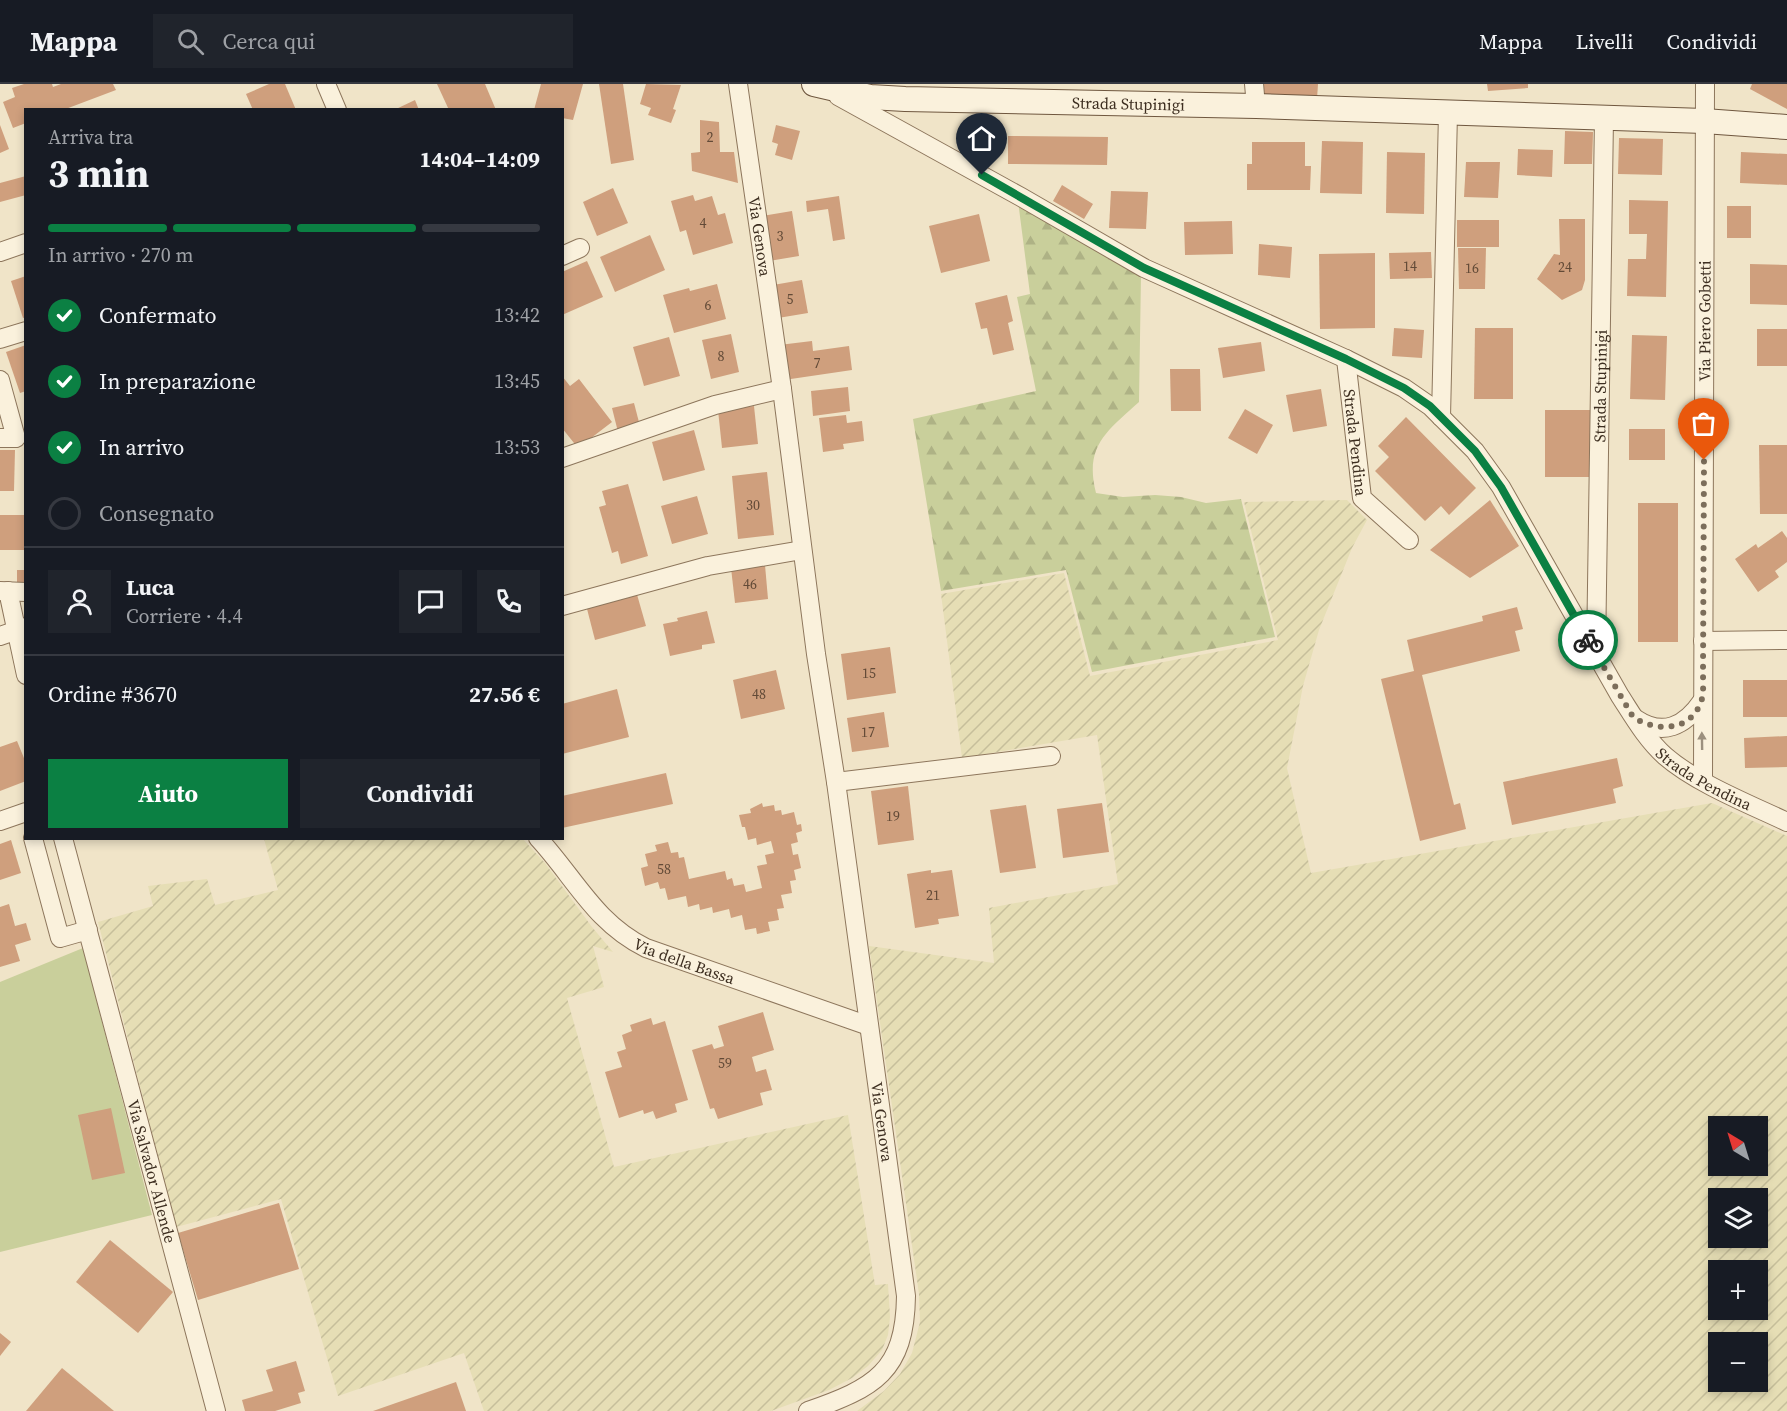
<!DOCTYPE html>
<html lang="it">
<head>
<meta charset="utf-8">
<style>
	body { margin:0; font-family:"Source Serif 4",serif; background:#20242c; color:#f1f3f6; height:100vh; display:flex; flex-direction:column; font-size:22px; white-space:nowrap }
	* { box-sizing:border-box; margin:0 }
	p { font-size:20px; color:#9ea1a6 }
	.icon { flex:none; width:33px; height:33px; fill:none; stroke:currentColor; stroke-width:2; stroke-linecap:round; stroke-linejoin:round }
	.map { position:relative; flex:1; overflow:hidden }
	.drawer { position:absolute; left:24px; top:24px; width:540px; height:732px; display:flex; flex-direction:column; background:#171b24; border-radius:0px; box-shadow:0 3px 9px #0003 }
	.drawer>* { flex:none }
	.needle { width:39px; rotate:322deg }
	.tools { position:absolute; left:1708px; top:1032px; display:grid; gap:12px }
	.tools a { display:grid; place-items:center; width:60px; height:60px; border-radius:0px; background:#171b24; box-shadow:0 3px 9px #0003; font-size:30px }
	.pin { position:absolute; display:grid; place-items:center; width:51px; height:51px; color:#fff; margin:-62px -26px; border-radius:50% 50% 50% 0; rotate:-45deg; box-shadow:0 0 6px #0007 }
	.pin .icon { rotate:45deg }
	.courier { position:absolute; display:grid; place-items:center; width:60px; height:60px; margin:-30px; border:4px solid #0b8043; border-radius:50%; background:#fff; color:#222; box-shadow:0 2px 8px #0007 }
	.summary em { font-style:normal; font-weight:700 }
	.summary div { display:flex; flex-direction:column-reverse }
	.summary { display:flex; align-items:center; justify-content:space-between; height:102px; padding:0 24px }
	h1 { font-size:39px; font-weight:700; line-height:45px }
	.bar { display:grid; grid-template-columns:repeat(4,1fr); gap:9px 6px; align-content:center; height:72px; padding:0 24px }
	.bar i { height:8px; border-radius:4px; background:#363941 }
	.bar .active { background:#0b8043 }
	.bar p { grid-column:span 4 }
	.line { display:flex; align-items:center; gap:15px; padding:0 24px; border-top:2px solid #363941 }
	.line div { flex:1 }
	.round { display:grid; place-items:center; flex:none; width:63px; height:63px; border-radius:0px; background:#20242c }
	ol { padding:0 24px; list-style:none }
	li { display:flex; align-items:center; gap:18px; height:66px }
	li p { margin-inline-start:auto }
	li .icon { padding:6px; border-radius:50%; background:#0b8043; color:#fff; stroke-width:4 }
	li:last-child { color:#9ea1a6 }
	li i { width:33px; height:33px; border:3px solid #363941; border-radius:50% }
	.cta { display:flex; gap:12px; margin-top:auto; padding:12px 24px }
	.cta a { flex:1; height:69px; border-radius:0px; background:#0b8043; color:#fff; font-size:24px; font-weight:700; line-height:69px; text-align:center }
	.cta a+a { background:#20242c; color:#f1f3f6 }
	header { display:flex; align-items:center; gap:36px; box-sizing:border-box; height:84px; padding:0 30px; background:#171b24; border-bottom:2px solid #363941 }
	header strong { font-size:28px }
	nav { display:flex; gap:33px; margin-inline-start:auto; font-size:21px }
	.search { width:420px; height:54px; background:#20242c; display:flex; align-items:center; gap:15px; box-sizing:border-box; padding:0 21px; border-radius:0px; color:#9ea1a6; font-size:22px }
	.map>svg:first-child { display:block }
</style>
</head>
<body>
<header>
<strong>Mappa</strong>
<div class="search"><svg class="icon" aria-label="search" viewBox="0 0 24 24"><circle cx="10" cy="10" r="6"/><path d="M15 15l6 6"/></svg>Cerca qui</div>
<nav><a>Mappa</a><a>Livelli</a><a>Condividi</a></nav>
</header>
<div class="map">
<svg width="1787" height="1327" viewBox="0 0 1787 1327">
	<defs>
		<pattern id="farmland-furrows" width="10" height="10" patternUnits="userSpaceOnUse" patternTransform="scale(1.5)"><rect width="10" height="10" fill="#e6deb5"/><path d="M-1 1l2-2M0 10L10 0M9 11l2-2" fill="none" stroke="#c6bf9b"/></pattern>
		<pattern id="forest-firs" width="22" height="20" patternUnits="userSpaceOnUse" patternTransform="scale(1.5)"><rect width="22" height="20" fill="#c9cf9b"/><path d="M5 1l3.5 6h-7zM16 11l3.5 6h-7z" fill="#aeb285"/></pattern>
	</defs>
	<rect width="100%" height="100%" fill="#f0e4c8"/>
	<!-- farmland -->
	<g fill="url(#farmland-furrows)" fill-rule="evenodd">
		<path d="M1347,416L1367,436L1352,464L1319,546L1303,602L1287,684L1311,789L1712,719L1787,752V1327H857L884,1307L900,1290L912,1269L920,1238L919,1210L869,862L994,879L989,824L1118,800L1097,651L962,674L941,510L1064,489L1090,592L1278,556L1244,418ZM1719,1042H1758V1082H1719ZM1719,1114H1758V1154H1719ZM1719,1186H1758V1226H1719ZM1719,1258H1758V1298H1719Z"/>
		<path d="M264,755H523L545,779L592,843L613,868L593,862L604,903L567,914L614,1083L848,1031L875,1201L888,1200L890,1233L888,1251L882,1266L868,1282L852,1294L829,1306L771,1327H484L464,1269L338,1312L281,1115L176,1143L98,838L153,822L148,802L207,795L215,821L278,806Z"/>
	</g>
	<!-- forest -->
	<path fill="url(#forest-firs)" d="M1018,117L1141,190L1139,318C1107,347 1084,362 1096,409L1123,413L1155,411L1181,413L1206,419L1241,415L1275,553L1092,588L1066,486L941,507L913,335L1036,307L1017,213L1030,210Z"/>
	<!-- park -->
	<path fill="#c9cf9b" d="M83,864L152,1131L0,1168V898Z"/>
	<!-- building -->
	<g fill="#cf9f7d">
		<path d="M24,0H52L53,3L61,0H113L116,6L63,26H26V39L13,44L3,18L15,13L12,4Z"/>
		<path d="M269,0H285L296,26H253L246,10Z"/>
		<path d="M437,0H485L496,26H449Z"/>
		<path d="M541,0H583L573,36L562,34V26H534Z"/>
		<path d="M599,0H623L634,76L611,80Z"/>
		<path d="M646,0L681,1L673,25L676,26L671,39L648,31L651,24L640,20Z"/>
		<path d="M1263,0H1318L1317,15L1263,12Z"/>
		<path d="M1487,0H1528V4L1488,7Z"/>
		<path d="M1752,0H1787V25L1750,5Z"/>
		<path d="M415,16L419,26H394Z"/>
		<path d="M700,36L719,38L720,68H734L738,99L692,87L691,69L700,68Z"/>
		<path d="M0,41L9,65L0,69Z"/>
		<path d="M776,41L800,47L792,76L775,71L778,60L772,58Z"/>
		<path d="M1565,47L1593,48L1592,80H1564Z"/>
		<path d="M1008,52L1108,53L1107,81L1008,80Z"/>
		<path d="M1619,54L1663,55L1662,91L1618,90Z"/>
		<path d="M1322,57L1363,58L1362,110L1320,109Z"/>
		<path d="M1252,58H1305V82H1311L1310,106H1247V80H1252Z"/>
		<path d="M1518,65L1553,66L1552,93L1517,91Z"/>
		<path d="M1387,68L1425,69L1424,130L1386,129Z"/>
		<path d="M1741,68L1787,70V101L1740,99Z"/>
		<path d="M1466,78H1500L1498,114L1464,113Z"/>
		<path d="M26,92V111L0,118V99Z"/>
		<path d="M1062,101L1093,120L1084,135L1053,117Z"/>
		<path d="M613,104L628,139L597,152L583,118Z"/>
		<path d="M1111,107L1148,108L1146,145L1109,144Z"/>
		<path d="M693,111L695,117L712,112L718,131L725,129L733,159L693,171L686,146L680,148L671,117Z"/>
		<path d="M839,112L845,155L833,157L828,125L807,128L806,117Z"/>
		<path d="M1629,116L1668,117L1666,213L1627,212L1628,175H1646L1647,150H1629Z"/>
		<rect x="1727" y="122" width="24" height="32"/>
		<path d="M792,127L799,172L769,177L762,132Z"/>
		<path d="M979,130L990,177L941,189L929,142Z"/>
		<path d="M1559,135H1585V196L1582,206L1562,216L1537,195L1554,170L1560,171Z"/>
		<rect x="1457" y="136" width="42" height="27"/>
		<path d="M1232,137L1233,170L1185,171L1184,138Z"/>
		<path d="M650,151L665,186L615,208L600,173Z"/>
		<path d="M1259,160L1292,163L1290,194L1258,191Z"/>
		<path d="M1458,164H1486L1485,205H1459Z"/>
		<path d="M1431,168L1432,194L1390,195L1389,169Z"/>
		<path d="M1375,169V244L1320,245L1319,170Z"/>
		<path d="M587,177L603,213L562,231V188Z"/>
		<path d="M1750,180L1787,181V221L1750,220Z"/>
		<path d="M26,192V233L23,234L11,197Z"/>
		<path d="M802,196L808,229L778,234L773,201Z"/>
		<path d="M717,200L726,235L674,249L663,211L689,204L690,207Z"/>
		<path d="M1007,211L1013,237L1008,239L1014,266L993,271L987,244L981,245L975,219Z"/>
		<path d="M1394,244L1424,246L1422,274L1392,272Z"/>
		<path d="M1475,244H1513V315H1474Z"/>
		<rect x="1757" y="245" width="30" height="37"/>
		<path d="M731,250L739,288L711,295L702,256Z"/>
		<path d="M1632,251L1667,252L1665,316L1630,315Z"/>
		<path d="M669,253L680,292L644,302L633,263Z"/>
		<path d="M812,257L813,267L849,262L852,286L784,296L779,261Z"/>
		<path d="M1261,258L1265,287L1223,294L1218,264Z"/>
		<path d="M26,261V307L20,309L6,268Z"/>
		<path d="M1170,285H1200L1201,327H1171Z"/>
		<path d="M562,292L570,302L579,295L612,338L578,364L562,344Z"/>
		<path d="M848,303L850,327L813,332L811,307Z"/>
		<path d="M1321,305L1327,342L1293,348L1286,311Z"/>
		<path d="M634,319L640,342L618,348L612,324Z"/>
		<path d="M754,322L758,360L722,364L718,326Z"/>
		<path d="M1245,325L1273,341L1257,370L1228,354Z"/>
		<rect x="1545" y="326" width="45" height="67"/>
		<path d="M846,331L847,339L862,337L864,357L843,360L844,365L823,368L819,334Z"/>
		<path d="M1406,333L1476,404L1449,431L1441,422L1425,437L1375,387L1389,373L1378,362Z"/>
		<rect x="1629" y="345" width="36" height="31"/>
		<path d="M694,346L705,386L663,397L652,358Z"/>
		<path d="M1759,361H1787V430H1760Z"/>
		<path d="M0,366H15L14,407H0Z"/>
		<path d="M767,388L774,451L738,455L732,392Z"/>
		<path d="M628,400L648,472L621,480L618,467L612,469L599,423L606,421L602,407Z"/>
		<path d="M697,412L708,450L672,460L661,422Z"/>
		<path d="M1490,416L1519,462L1470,494L1430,466Z"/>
		<rect x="1638" y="419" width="40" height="139"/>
		<rect x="0" y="431" width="26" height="35"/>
		<path d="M1782,447L1787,454V478L1775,487L1779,493L1758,508L1735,475L1756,460L1758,464Z"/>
		<path d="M765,481L768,515L735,519L731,484Z"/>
		<rect x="17" y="486" width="9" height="19"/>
		<path d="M636,507L646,542L595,556L586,521Z"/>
		<path d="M1517,523L1523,545L1515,547L1520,567L1422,591L1454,721L1460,719L1466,745L1420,757L1381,595L1414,587L1407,556L1483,537L1482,532Z"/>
		<path d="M707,527L715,559L702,561V565L670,572L663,540L678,537L677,534Z"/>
		<path d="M890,563L896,609L847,616L841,570Z"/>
		<path d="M776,586L785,625L741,635L733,596Z"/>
		<rect x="1743" y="596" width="44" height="37"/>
		<path d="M617,605L629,653L562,670V620Z"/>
		<path d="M884,628L889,663L852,668L847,634Z"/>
		<path d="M1787,652V683L1745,684L1744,654Z"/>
		<path d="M17,657L26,679V697L0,707V663Z"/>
		<path d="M1617,674L1623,702L1613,705L1616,719L1512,741L1503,698Z"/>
		<path d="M666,689L673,720L562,744V712Z"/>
		<path d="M908,702L914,756L878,761L871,707Z"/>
		<path d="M762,719L763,723L774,721L775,727L781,726L782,731L794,728L797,741L801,740L802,747L796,749L798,758L791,760L793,771L798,770L801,784L794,786L796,796L790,797L792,809L781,811L784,824L777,825L779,836L768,838L770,847L757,850L756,844L745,846L742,831L731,834L729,825L713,829L712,823L700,826L699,820L688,823L686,812L668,816L665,804L660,805L658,798L645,802L641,784L648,782L645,770L657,767L655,761L668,758L671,769L678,768L679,774L684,773L689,795L725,787L727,796L732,794L734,802L744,800L746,808L762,804L757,782L767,780L765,771L774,769L771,757L757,761L756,754L748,756L745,743H742L739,731L751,729L750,725Z"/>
		<path d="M1102,719L1109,768L1063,774L1057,725Z"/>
		<path d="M1026,721L1036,784L1000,789L990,726Z"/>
		<path d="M11,756L21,789L0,796V760Z"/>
		<path d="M931,786V789L952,786L959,832L938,835L939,840L915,844L907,790Z"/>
		<path d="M9,820L15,842L26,839L31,856L15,861L20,877L0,883V823Z"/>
		<path d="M763,928L774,966L752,973L756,988L766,985L772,1006L760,1009L763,1021L718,1035L714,1024L710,1025L692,966L712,960L714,965L724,962L718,942Z"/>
		<path d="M651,934L653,941L665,937L688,1016L675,1020L677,1028L656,1035L653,1027L644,1030L643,1026L619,1034L605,988L622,983L617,968L626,965L622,951L632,947L630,941Z"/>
		<path d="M111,1024L125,1089L92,1096L78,1031Z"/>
		<path d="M279,1119L299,1185L198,1216L178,1149Z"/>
		<path d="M110,1156L173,1208L138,1249L76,1198Z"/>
		<path d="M0,1249L11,1258L0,1272Z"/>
		<path d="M296,1277L305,1307L298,1309L301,1319L275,1327H245L242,1316L273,1307L266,1286Z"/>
		<path d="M62,1284L114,1327H26Z"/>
		<path d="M456,1298L466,1327H373Z"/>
	</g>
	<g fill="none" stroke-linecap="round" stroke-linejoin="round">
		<defs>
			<g id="street">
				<path d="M326,0L337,26"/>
				<path id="s1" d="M738,0L782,305L816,570L836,698L906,1212C905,1288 874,1304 808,1327"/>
				<path d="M1254,0L1256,22"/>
				<path id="s2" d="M838,12L1021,113L1144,184L1346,275L1404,304L1430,322L1475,367L1501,403L1620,612C1633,632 1646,655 1665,672C1696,699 1749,720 1787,738"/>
				<path d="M0,168L26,159"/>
				<path d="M562,172L580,164"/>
				<path d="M0,255L26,247"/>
				<path id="s3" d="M1346,275L1362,414L1409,456"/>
				<path d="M0,296L16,354H0"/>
				<path d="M1441,333L1448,29"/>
				<path d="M562,374L715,321L782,305"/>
				<path d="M0,507L26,508"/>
				<path d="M8,507L26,591"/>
				<path d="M562,522L708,482L802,466"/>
				<path d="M0,552L26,543"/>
				<path d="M1703,557L1787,556"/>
				<path id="s4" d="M1596,569L1604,34"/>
				<path d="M1636,635C1663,653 1685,642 1702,617"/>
				<path id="s5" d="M1703,696L1705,0"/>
				<path d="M836,698L1051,672"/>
				<path d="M0,737L26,728"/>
				<path d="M33,754L60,854L88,846"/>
				<path id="s6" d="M63,754L216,1327"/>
				<path id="s7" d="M538,754C575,794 595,839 646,864L869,942"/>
			</g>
			<g id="secondary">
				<path id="s8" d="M814,0L870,13L905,15L1256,22L1704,37L1787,43"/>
			</g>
		</defs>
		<!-- street casing -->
		<use href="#street" stroke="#8d765c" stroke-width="20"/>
		<!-- secondary casing -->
		<use href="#secondary" stroke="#6f573f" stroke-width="26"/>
		<!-- street -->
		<use href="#street" stroke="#faf1dc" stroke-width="18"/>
		<!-- secondary -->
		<use href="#secondary" stroke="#faf1dc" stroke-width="24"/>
	</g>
	<!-- one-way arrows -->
	<defs><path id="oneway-solid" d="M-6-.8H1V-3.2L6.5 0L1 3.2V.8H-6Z" transform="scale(1.5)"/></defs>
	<use fill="#9c907e" href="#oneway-solid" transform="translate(1702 657) rotate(-91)"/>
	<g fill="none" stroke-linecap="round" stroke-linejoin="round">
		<!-- done -->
		<path stroke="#7c6e5b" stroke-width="6" stroke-dasharray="0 10.8" d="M1588,556L1633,633C1656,648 1690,648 1701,618C1704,610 1703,598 1703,589L1704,376"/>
		<!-- route -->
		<path stroke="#0b8043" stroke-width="8" d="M982,91L1144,184L1346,275L1404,304L1430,322L1475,367L1501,403L1588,556"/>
	</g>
	<g text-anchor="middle" stroke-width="4.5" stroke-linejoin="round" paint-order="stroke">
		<!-- number labels -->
		<g font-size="14" fill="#624a37">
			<text x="710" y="58">2</text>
			<text x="703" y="144">4</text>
			<text x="780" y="157">3</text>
			<text x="1410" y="187">14</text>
			<text x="1565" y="188">24</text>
			<text x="1472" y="189">16</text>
			<text x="790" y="220">5</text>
			<text x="708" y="226">6</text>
			<text x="721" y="277">8</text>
			<text x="817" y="284">7</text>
			<text x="753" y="426">30</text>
			<text x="750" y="505">46</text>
			<text x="869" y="594">15</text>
			<text x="759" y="615">48</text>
			<text x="868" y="653">17</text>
			<text x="893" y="737">19</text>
			<text x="664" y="790">58</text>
			<text x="933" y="816">21</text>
			<text x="725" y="984">59</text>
		</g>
		<!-- street labels -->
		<g font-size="16" fill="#3d2e20" stroke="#f7eed8">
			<text dy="6" stroke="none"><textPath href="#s8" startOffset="316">Strada Stupinigi</textPath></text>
			<text dy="6" stroke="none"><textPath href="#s1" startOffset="154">Via Genova</textPath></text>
			<text dy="6" stroke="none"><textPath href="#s5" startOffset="459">Via Piero Gobetti</textPath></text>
			<text dy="6" stroke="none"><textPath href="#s4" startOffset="267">Strada Stupinigi</textPath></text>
			<text dy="6" stroke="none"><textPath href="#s3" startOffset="84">Strada Pendina</textPath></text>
			<text dy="6" stroke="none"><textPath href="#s2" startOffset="1138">Strada Pendina</textPath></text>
			<text dy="6" stroke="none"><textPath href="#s7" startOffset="196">Via della Bassa</textPath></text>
			<text dy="6" stroke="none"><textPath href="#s1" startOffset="1048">Via Genova</textPath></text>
			<text dy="6" stroke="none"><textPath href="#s6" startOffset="345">Via Salvador Allende</textPath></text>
		</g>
	</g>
</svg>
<div class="tools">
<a><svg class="needle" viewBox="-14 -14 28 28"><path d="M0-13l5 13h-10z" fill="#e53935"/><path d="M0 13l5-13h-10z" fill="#9ea1a6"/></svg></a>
<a><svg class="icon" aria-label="layers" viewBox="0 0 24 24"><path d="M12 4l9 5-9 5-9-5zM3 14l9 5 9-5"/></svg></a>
<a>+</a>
<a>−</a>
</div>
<div class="pin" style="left:1704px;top:376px;background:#ea580c"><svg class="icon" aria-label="bag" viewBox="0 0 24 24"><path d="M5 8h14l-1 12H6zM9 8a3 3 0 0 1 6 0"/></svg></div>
<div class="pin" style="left:982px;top:91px;background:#1f2937"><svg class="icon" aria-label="home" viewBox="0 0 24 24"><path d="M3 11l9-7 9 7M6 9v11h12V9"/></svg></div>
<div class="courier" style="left:1588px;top:556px"><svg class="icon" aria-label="bike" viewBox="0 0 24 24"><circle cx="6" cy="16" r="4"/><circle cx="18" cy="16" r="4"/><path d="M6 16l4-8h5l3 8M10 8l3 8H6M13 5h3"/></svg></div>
<section class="drawer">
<div class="summary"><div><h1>3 min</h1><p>Arriva tra</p></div><em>14:04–14:09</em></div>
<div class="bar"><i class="active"></i><i class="active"></i><i class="active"></i><i></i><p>In arrivo · 270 m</p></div>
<ol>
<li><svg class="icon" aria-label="check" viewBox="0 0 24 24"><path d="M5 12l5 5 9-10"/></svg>Confermato<p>13:42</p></li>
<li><svg class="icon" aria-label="check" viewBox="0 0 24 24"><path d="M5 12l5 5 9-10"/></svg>In preparazione<p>13:45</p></li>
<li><svg class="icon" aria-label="check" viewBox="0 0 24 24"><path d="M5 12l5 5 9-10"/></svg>In arrivo<p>13:53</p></li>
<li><i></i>Consegnato</li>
</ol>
<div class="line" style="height:108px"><a class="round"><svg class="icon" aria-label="person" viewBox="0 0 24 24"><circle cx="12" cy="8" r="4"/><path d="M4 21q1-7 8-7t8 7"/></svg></a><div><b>Luca</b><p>Corriere · 4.4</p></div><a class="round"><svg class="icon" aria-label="chat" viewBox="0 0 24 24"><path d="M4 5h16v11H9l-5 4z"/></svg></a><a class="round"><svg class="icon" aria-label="phone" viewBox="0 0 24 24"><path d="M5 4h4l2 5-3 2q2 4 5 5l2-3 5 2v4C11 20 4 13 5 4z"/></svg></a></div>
<div class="line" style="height:78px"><div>Ordine #3670</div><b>27.56 €</b></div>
<div class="cta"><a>Aiuto</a><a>Condividi</a></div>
</section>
</div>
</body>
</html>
